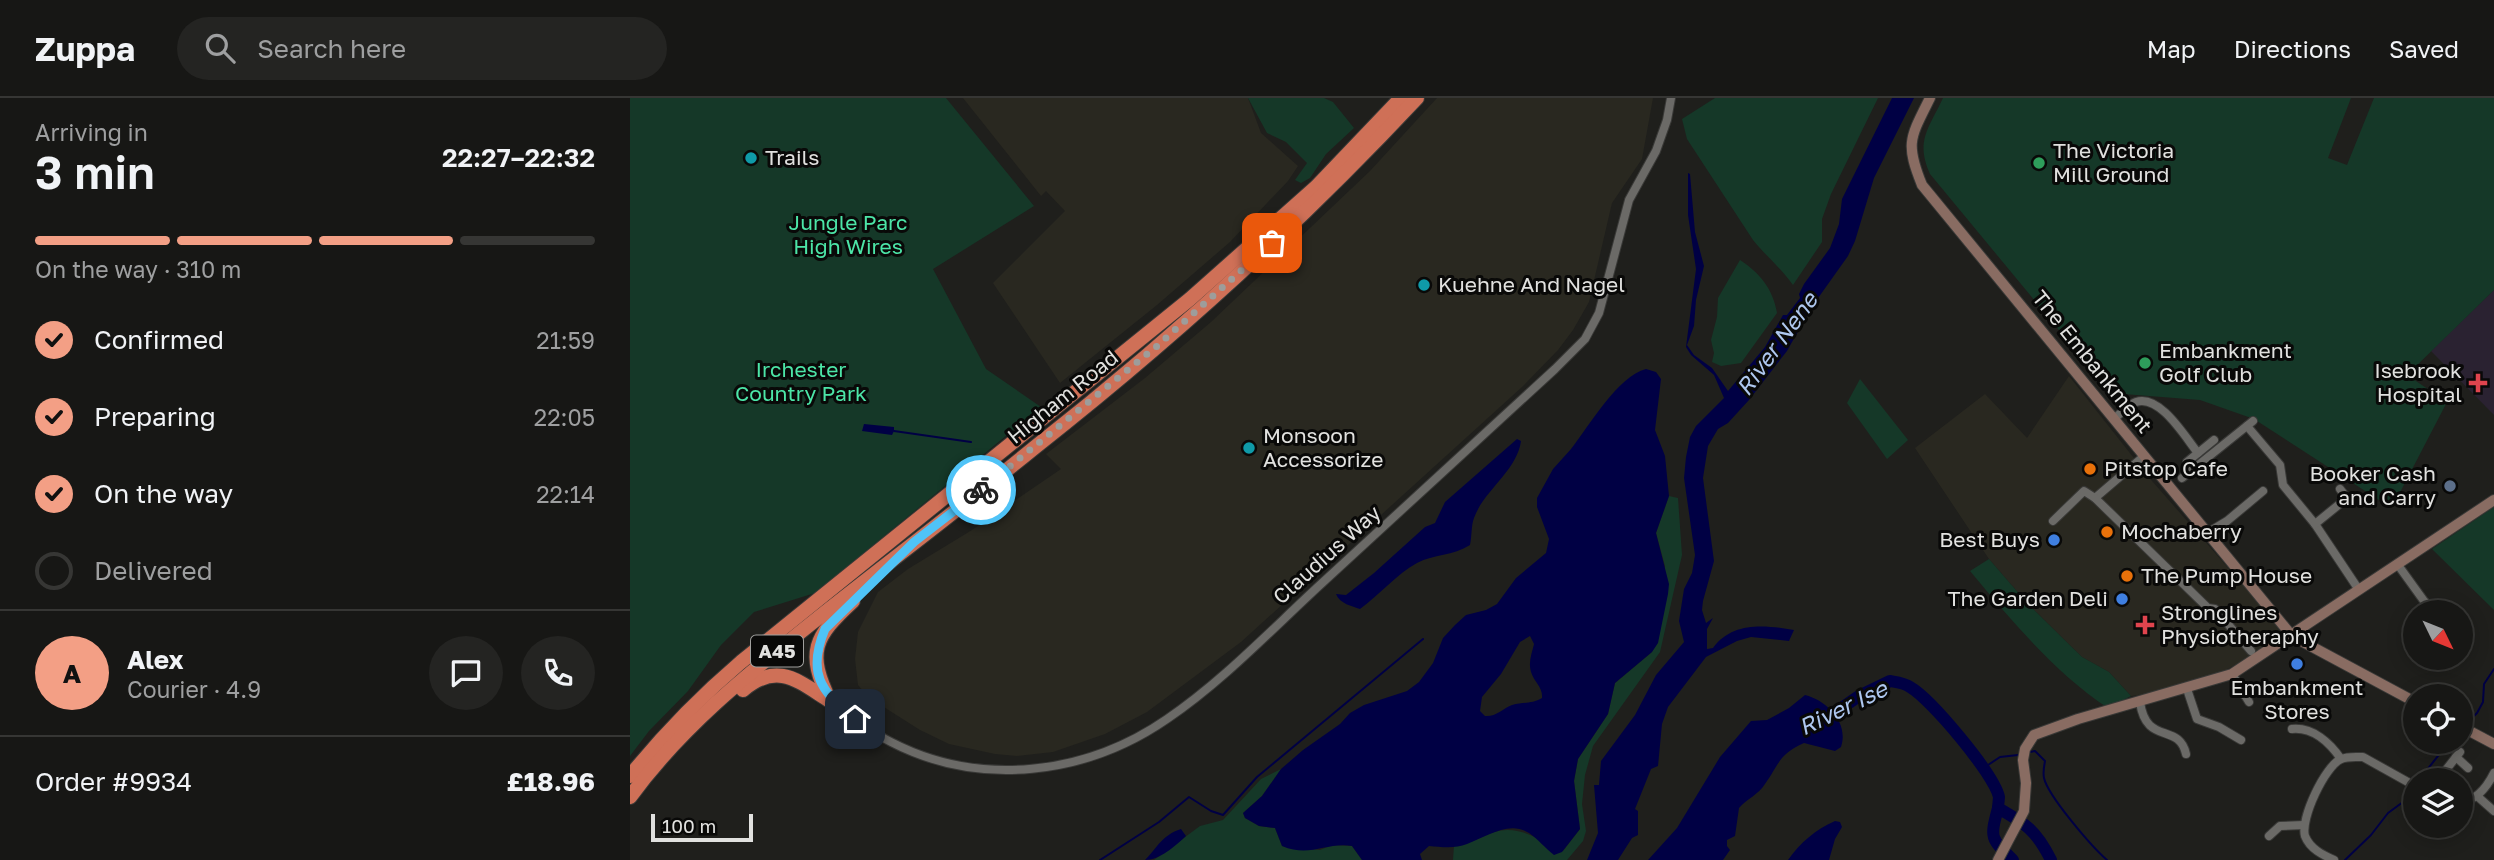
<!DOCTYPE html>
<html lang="en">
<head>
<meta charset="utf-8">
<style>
	body { margin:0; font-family:"Golos Text",sans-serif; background:#242422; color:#f1f3f6; height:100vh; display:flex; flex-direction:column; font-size:26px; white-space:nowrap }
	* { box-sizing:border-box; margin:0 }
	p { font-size:23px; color:#9e9fa0 }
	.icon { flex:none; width:38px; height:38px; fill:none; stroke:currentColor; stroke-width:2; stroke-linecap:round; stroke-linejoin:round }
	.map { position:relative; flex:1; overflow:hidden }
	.details { display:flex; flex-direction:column; background:#171715; width:630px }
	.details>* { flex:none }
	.needle { width:46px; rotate:133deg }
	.buttons { position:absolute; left:1773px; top:502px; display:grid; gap:14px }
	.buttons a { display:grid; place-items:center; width:70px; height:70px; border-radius:50%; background:#171715; box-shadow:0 4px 18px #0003,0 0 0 2px #363634; font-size:35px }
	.scale { position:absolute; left:21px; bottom:18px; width:102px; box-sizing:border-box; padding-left:7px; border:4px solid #e1e1df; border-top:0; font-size:19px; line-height:24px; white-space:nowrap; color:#e1e1df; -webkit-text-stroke:5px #090908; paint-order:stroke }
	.pin { position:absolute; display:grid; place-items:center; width:60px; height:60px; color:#fff; margin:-30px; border-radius:14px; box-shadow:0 4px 10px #0006 }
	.courier { position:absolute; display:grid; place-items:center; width:70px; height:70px; margin:-35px; border:5px solid #4fc3f7; border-radius:50%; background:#fff; color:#222; box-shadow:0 2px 9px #0007 }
	.overview em { font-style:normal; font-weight:600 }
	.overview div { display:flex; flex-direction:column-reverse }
	.overview { display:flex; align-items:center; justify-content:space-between; height:119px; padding:0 35px }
	h1 { font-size:46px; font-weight:600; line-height:52px }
	.bar { display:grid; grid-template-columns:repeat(4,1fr); gap:10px 7px; align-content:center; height:84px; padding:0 35px }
	.bar i { height:9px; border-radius:5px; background:#363634 }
	.bar .current { background:#f39f85 }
	.bar p { grid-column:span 4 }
	.line { display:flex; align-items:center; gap:18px; padding:0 35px; border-top:2px solid #363634 }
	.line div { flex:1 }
	.round { display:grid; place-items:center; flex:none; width:74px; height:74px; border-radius:37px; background:#242422 }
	ol { padding:0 35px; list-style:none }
	li { display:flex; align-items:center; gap:21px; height:77px }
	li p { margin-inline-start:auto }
	li .icon { padding:7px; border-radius:50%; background:#f39f85; color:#111; stroke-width:4 }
	li:last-child { color:#9e9fa0 }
	li i { width:38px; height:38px; border:4px solid #363634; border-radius:50% }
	header { display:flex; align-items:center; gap:42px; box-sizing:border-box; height:98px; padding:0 35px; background:#171715; border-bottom:2px solid #363634 }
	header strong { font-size:33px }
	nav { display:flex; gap:38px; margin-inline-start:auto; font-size:24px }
	.search { width:490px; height:63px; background:#242422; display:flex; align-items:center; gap:18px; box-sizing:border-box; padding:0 24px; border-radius:38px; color:#9e9fa0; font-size:26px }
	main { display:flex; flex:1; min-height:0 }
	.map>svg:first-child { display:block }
</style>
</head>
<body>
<header>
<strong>Zuppa</strong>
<div class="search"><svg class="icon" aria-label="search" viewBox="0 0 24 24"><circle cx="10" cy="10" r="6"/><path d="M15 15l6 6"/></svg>Search here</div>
<nav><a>Map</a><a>Directions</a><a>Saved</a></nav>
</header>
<main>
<section class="details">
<div class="overview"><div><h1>3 min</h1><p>Arriving in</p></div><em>22:27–22:32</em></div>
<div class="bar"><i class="current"></i><i class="current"></i><i class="current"></i><i></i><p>On the way · 310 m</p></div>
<ol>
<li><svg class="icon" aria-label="check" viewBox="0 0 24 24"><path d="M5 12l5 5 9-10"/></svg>Confirmed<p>21:59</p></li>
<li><svg class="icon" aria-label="check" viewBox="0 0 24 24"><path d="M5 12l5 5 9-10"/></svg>Preparing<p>22:05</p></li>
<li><svg class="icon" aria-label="check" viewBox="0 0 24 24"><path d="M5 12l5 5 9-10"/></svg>On the way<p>22:14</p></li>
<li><i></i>Delivered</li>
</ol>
<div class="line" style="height:126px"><b class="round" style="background:#f39f85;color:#111">A</b><div><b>Alex</b><p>Courier · 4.9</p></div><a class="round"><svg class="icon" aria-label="chat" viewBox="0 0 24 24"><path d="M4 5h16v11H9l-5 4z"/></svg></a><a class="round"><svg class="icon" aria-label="phone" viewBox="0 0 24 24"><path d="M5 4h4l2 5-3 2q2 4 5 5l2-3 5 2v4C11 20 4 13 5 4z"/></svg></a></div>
<div class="line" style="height:91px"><div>Order #9934</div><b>£18.96</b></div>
</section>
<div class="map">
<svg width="1864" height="762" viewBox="0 0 1864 762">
	<rect width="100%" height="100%" fill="#1f1f1c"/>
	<!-- built -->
	<g fill="#292820">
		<path d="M333,0H618L631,35L668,68L658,83L600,144L527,207L430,285L363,185L435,113L416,93L411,98Z"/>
		<path d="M807,0H1023L1012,61L982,105L959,204L943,232L928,252L892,289L611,544L517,614L475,636L423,654L387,658L365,656L319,646L290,632L238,599L228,587L225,561L228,534L248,494L278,471L342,432L431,371L416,356L515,280L581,224L740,73Z"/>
		<path d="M1439,278L1522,383L1650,529L1651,536L1617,561L1588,576L1539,593L1501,598L1479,574L1452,559L1398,506L1359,461L1285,350L1355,296L1397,340Z"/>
	</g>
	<!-- medical -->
	<path fill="#2a2231" d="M1864,192V317L1801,253Z"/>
	<!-- green -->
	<g fill="#153828">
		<path d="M0,0H316L404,108L303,171L356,271L411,309L185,495L124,514L91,547L58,593L19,633L0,658Z"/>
		<path d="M618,0H694L703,4L724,30L696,56L680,80L671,85L665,82L677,65L656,44L637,35Z"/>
		<path d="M1085,0H1248L1201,96L1192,121V144L1163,187C1151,170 1136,158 1123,142L1057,41L1052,21Z"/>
		<path d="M1313,0H1721L1698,60L1717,67L1744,0H1864V192L1777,277L1817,304L1764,406L1749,402L1624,321L1570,302L1481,295L1300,76C1285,43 1299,30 1313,0Z"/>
		<path d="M1110,162C1130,175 1143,191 1147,215L1111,265L1091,268L1082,264L1084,255L1081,242L1087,219L1088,200Z"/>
		<path d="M1230,281L1278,342L1257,361L1217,305Z"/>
		<path d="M1039,398L1048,400L1052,457L1030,554L963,648L955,677L952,706L956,733L953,743L937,762H823L824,748C838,747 848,740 861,735C889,725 908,742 933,753L950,731L944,683L948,661L978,616L985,585L1022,554L1035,468L1026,435Z"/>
		<path d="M1864,409V512L1802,451Z"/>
		<path d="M1359,461L1398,506L1452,559L1479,574L1501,598L1478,610C1424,574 1381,522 1340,473Z"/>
		<path d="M651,671L632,698L613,715L615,720L629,728L645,730L652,748L690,752L702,747L722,748L732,762H524L570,728L593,722L631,681Z"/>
	</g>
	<!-- water -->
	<g fill="#004" fill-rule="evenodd">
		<path d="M1262,0H1284L1244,80L1225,143L1218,158L1181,210L1157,253L1119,302L1098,325L1088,331L1078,348L1073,380L1084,463L1073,503L1072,512L1076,525L1083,520L1077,531V551L1083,550C1102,523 1136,527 1164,532L1159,543L1121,539L1107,543L1076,559L1038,609L1032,626L1028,668L1021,671L1005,711L1008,713V737L1002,740L988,762H957L968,735L964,687H969L971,663L1005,617L1026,577L1054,544L1049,523L1054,491L1062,475L1065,457L1054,380L1056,359L1060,339L1066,328L1094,300L1084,277L1061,257L1056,249L1066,171L1058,117V75L1060,76L1065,134L1074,168L1066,202L1064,228L1057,247L1064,257L1082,270L1098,293L1135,249L1153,217H1157L1170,200L1169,196L1174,186L1200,150L1209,126L1212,101Z"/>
		<path d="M1016,271L1026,274L1031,281L1025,332L1035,358L1039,398L1026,435L1039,486L1038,496L1028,545L1022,554L985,585L978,616L948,661L944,683L950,731L932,754L924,757C915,750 908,741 899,735C879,722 856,739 837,746C825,751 811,749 799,748L790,756L792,762H732L722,748C696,744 680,760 652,748L645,730L629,728L615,720L613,715L632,698L651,671L673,652L710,626L720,615L734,607L777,593L789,584L803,565L813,540L825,527L836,517L856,512L867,506L886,480L916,455L919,441L907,409V400L923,371L941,351C959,328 988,278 1016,271ZM900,538L904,546C902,555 898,564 901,574C904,584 913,589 912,600C902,606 893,604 882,607C872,611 866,619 855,618L850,613L852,599L871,576L890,544Z"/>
		<path d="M234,326L264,329V333L262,337L232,333Z"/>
		<path d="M887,341L891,343C887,373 854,392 844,420C841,428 842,438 840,447C823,458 804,456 787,465C767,476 749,497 730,511C722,508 710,506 706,496L716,497L744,475L795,429L805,425L815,404Z"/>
		<path d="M1175,597C1198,603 1219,625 1211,649L1205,653L1174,645C1148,657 1150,665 1135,686C1129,696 1117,701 1109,710L1105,738L1097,742V748L1100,752L1093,762H1018L1047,730L1090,659L1121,623L1137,622L1159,610Z"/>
		<path d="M1205,723L1210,724L1212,729L1205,741L1199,762H1158C1171,744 1185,732 1205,723Z"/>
		<path d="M551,731L556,738C545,748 530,762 515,762C527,750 532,737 551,731Z"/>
	</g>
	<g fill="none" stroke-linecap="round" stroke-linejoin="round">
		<!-- stream -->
		<g stroke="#004" stroke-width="2">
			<path d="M264,333L341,344"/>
			<path d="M1835,627L1847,615L1853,604L1854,586L1864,571"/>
			<path d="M1400,654L1405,653L1415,663C1414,668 1413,675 1414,680C1418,698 1462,749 1477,762"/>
			<path d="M1352,671L1370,659L1388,657"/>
			<path d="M1789,682L1819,644"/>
			<path d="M470,762L529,724L559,699L581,713L593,717L627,679L793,541"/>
			<path d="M1715,762L1741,737L1758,715L1773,704L1782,692"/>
		</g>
		<!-- river -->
		<g stroke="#004" stroke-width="12">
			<path d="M1189,619L1203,616L1229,598L1260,583C1266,584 1275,585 1280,589C1301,601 1364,676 1369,699C1369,700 1368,709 1368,710C1396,726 1406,732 1421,762"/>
			<path d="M1368,710C1360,740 1360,740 1383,762"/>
		</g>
		<defs>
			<g id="street">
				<path d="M1484,321C1490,316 1498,307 1506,304C1530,296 1555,339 1568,355"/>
				<path d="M1617,328L1650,367L1653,387L1685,426L1729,492"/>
				<path d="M1557,364L1584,342"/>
				<path d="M1552,380L1623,323"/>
				<path d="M1465,400L1513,359"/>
				<path d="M1423,423L1454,393L1465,400L1578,510L1585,511L1621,553"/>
				<path d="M1685,426L1717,400L1710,391"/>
				<path d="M1577,435L1597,423L1633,393"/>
				<path d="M1768,467L1794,503L1806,514"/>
				<path d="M1602,576L1619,604"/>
				<path d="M1557,591L1567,621L1589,629L1611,642"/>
				<path d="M1614,597L1624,590"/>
				<path d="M200,603C220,618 239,633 261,644C350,690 456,677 537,621C593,583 641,532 691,486C769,414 847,343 925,271L955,241L969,215L999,102L1026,53L1037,22L1041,0"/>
				<path d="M1510,604C1516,648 1549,624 1556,656"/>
				<path d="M1662,631C1683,629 1700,645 1711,661"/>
				<path d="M1826,659L1838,670"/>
				<path d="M1808,682L1830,654"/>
				<path d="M1847,698L1864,713"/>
				<path d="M1830,704C1847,703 1857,689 1864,675"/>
				<path d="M1639,738L1650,728L1674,727"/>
				<path d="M1704,762C1693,757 1680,751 1675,738C1670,721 1695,668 1711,661C1718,658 1726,659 1733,659L1785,688"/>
			</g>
			<g id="secondary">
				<path d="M1300,0C1280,40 1275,45 1292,87L1662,538L1785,604"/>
				<path d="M1830,628L1864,646"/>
				<path d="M1368,762L1394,713L1396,685L1393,662L1395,651L1404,637L1448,621L1602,576L1864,402"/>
			</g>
			<g id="highway">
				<path d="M113,592C148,563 168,583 200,603"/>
				<path d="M200,603C176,554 184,539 223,503"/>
				<path d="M0,678C34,636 70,599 111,564L560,201L686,89L771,0"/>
				<path d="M0,699C52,628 119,575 188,520C260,463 333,408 404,350C540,243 669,126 787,0"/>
			</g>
		</defs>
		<!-- street casing -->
		<use href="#street" stroke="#393937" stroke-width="10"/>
		<!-- secondary casing -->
		<use href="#secondary" stroke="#393937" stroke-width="12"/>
		<!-- highway casing -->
		<use href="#highway" stroke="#393937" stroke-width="16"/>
		<!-- street -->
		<use href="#street" stroke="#6b6a67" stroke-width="8"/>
		<!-- secondary -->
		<use href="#secondary" stroke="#896c62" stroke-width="10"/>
		<!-- highway -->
		<use href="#highway" stroke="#cf7057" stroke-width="14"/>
	</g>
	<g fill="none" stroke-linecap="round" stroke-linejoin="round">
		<!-- done -->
		<path stroke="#9d9d9b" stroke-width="7" stroke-dasharray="0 12.6" d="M351,392L527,248L642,145"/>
		<!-- route -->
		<path stroke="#4fc3f7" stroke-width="9" d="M225,621C190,594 177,574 195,531L284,444L351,392"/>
	</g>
	<!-- markers -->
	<g fill="#0f9aa8" stroke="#090908" stroke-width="2.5">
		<circle cx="121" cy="60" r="7"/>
		<circle cx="794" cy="187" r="7"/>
		<circle cx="619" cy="350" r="7"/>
	</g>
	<g fill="#2e9e5b" stroke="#090908" stroke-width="2.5">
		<circle cx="1409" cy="65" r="7"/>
		<circle cx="1515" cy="265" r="7"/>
	</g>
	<g fill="#e0444e" stroke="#090908" stroke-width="2.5">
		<path d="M1844.5 274.5h7v7h7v7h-7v7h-7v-7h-7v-7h7z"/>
		<path d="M1511.5 516.5h7v7h7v7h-7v7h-7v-7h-7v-7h7z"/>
	</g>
	<g fill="#e8710a" stroke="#090908" stroke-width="2.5">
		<circle cx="1460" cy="371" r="7"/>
		<circle cx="1477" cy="434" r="7"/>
		<circle cx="1497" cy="478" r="7"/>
	</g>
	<circle fill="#5c6f8a" stroke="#090908" stroke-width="2.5" cx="1820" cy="388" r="7"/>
	<g fill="#3f7fe0" stroke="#090908" stroke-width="2.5">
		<circle cx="1424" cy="442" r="7"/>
		<circle cx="1492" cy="501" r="7"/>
		<circle cx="1667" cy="566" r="7"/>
	</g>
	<g text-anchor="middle" stroke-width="6" stroke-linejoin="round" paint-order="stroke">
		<!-- shield labels -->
		<rect fill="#090908" stroke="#a0a09e" stroke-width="2" x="121" y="537.5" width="52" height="31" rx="5"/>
		<g font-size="19" font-weight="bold" fill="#e1e1df">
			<text x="147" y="560">A45</text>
		</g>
		<!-- poi labels -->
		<g font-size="21" fill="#e1e1df" stroke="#090908" text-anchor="start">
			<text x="1423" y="60">The Victoria<tspan x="1423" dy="24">Mill Ground</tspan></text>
			<text x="135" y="67">Trails</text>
			<text x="808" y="194">Kuehne And Nagel</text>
			<text x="1529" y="260">Embankment<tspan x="1529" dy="24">Golf Club</tspan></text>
			<text x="1832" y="280" text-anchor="end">Isebrook<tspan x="1832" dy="24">Hospital</tspan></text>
			<text x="633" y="345">Monsoon<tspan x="633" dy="24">Accessorize</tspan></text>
			<text x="1474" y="378">Pitstop Cafe</text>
			<text x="1806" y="383" text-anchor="end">Booker Cash<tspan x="1806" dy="24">and Carry</tspan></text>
			<text x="1491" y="441">Mochaberry</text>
			<text x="1410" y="449" text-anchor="end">Best Buys</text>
			<text x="1511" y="485">The Pump House</text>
			<text x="1478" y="508" text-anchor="end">The Garden Deli</text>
			<text x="1531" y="522">Stronglines<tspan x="1531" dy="24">Physiotheraphy</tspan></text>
			<text x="1667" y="597" text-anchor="middle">Embankment<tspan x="1667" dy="24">Stores</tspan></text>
		</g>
		<!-- park labels -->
		<g font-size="21" fill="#4ce5a7" stroke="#090908">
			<text x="218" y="132">Jungle Parc<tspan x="218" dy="24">High Wires</tspan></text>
			<text x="171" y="279">Irchester<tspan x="171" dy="24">Country Park</tspan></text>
		</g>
		<!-- street labels -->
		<g font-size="21" fill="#e1e1df" stroke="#090908">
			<text transform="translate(1462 264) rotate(51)" y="7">The Embankment</text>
			<text transform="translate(433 299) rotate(-39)" y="7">Higham Road</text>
			<text transform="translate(697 457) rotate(-42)" y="7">Claudius Way</text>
		</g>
		<!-- water labels -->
		<g font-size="23" font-style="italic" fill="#aec7ef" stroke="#090908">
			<text transform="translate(1147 246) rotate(-54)" y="8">River Nene</text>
			<text transform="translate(1213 610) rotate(-26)" y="8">River Ise</text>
		</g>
	</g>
</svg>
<div class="buttons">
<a><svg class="needle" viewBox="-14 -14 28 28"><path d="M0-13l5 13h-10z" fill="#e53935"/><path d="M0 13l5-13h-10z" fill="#9e9fa0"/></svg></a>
<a><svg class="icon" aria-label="locate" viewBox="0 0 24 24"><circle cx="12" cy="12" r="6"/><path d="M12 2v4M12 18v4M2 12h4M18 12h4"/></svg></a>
<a><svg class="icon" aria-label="layers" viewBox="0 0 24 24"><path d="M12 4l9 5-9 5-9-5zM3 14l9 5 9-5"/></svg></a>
</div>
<div class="scale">100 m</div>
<div class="pin" style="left:642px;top:145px;background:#ea580c"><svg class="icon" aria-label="bag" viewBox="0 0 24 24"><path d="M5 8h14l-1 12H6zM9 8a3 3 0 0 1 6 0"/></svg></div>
<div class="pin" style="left:225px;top:621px;background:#1f2937"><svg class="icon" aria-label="home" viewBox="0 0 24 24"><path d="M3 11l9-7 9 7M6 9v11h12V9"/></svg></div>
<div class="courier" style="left:351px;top:392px"><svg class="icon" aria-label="bike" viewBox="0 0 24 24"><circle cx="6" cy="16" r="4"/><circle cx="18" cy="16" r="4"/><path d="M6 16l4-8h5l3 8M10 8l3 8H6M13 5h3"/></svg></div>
</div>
</main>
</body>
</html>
